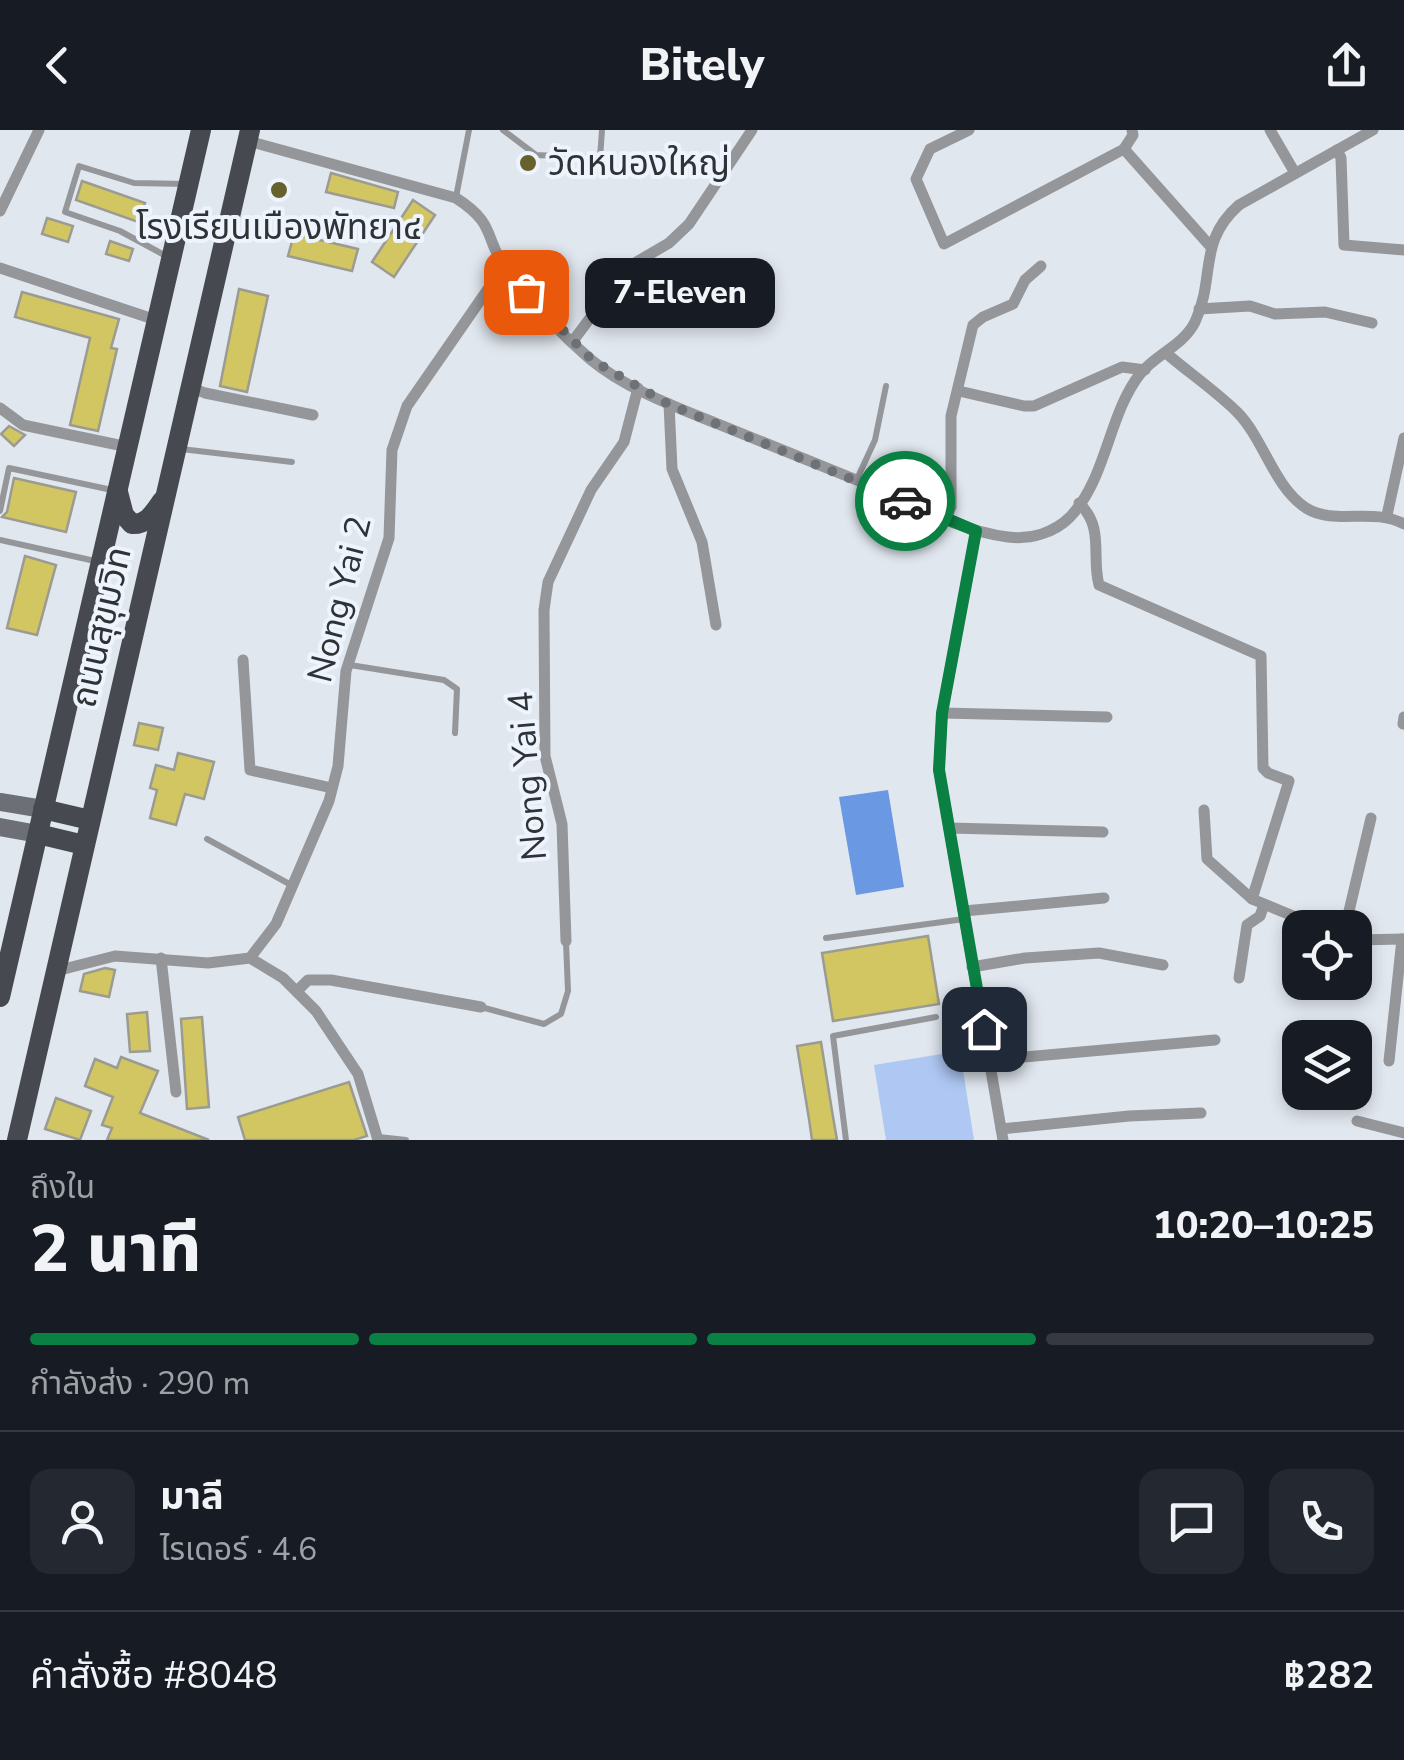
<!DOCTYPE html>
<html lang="th">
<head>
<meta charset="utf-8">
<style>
	body { margin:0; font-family:"Nunito Sans","Noto Sans Thai",sans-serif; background:#242831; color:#f1f3f6; height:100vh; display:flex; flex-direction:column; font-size:38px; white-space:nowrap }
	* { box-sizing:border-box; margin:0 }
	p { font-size:32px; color:#9ea1a6 }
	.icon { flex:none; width:55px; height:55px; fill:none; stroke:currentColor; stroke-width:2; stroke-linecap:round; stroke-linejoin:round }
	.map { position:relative; height:1010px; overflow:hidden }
	.sheet { display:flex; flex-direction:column; background:#171b24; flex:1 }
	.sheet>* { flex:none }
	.fabs { position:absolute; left:1282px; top:780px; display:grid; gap:20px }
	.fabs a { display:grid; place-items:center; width:90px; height:90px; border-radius:20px; background:#171b24; box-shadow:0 5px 15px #0003; font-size:50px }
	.pin { position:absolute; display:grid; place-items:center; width:85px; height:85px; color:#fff; margin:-42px; border-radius:20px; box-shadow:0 5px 15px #0006 }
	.courier { position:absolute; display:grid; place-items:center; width:100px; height:100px; margin:-50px; border:8px solid #0b8043; border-radius:50%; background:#fff; color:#222; box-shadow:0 2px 12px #0007 }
	.bubble { position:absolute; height:70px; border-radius:20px; background:#171b24; box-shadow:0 5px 15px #0003; font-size:32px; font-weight:800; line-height:70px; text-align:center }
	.summary em { font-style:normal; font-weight:800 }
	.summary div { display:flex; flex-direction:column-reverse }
	.summary { display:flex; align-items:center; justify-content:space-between; height:170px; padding:0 30px }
	h1 { font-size:65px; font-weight:800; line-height:75px }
	.bar { display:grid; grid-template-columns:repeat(4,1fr); gap:15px 10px; align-content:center; height:120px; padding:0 30px }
	.bar i { height:12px; border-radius:8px; background:#363941 }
	.bar .on { background:#0b8043 }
	.bar p { grid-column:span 4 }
	.line { display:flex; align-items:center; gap:25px; padding:0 30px; border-top:2px solid #363941 }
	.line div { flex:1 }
	.round { display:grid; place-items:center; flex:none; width:105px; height:105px; border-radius:20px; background:#242831 }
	header { display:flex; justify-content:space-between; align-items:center; height:130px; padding:0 30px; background:#171b24; font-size:45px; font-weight:800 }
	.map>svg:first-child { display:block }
</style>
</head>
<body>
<header><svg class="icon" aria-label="back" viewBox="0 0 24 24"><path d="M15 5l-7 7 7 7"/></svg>Bitely<svg class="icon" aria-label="share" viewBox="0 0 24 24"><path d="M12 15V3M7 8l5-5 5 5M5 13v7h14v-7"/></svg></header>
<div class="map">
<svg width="1404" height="1010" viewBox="0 0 1404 1010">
	<rect width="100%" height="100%" fill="#e1e7ef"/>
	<!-- green -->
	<path fill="#aec8f3" d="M960,921L974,1010H886L874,935Z"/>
	<!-- water -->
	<path fill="#6b98e3" d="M888,660L904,757L856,765L839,667Z"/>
	<!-- building -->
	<g fill="#d2c663" stroke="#9c9b92" stroke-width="2.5">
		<path d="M331,43L398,62L394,78L326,62Z"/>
		<path d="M82,51L145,73L138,92L76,70Z"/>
		<path d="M413,70L435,85L394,147L372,132Z"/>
		<path d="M47,88L73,96L68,112L42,104Z"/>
		<path d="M294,104L358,119L352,141L288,126Z"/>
		<path d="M110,111L133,119L129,131L106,124Z"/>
		<path d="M239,159L268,166L247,262L220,256Z"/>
		<path d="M22,162L119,189L111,218L117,219L98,301L70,295L90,208L15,187Z"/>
		<path d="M9,296L25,305L14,316L1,304Z"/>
		<path d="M14,348L76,362L66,402L2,387L7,382Z"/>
		<path d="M25,426L56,435L37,505L7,498Z"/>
		<path d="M139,593L163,598L158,620L134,615Z"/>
		<path d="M178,623L214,632L204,669L185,664L176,695L150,688L157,660L150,658L156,635L174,640Z"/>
		<path d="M928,806L939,874L833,891L822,823Z"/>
		<path d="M105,838L115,840L109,867L80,861L84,844Z"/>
		<path d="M147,882L150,921L130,922L127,884Z"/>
		<path d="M202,887L209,977L187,979L181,889Z"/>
		<path d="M821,912L832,981L837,1010H812L809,989L797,916Z"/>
		<path d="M121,927L158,941L140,983L209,1010H107L112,998L102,995L113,967L85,956L95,929L117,938Z"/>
		<path d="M349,952L367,1006L354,1010H245L238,987Z"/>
		<path d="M56,968L91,981L80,1010L45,999Z"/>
	</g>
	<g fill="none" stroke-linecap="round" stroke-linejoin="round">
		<!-- service -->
		<g stroke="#949699" stroke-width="6">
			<path d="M503,0L536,25L600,28L602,0"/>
			<path d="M456,67L469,0"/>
			<path d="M166,126L120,101L65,82L79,36L134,53L187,54"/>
			<path d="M181,319L292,332"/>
			<path d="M857,349L875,310L886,256"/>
			<path d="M0,381L9,338L112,360"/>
			<path d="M0,410L95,431"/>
			<path d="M350,535L444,550L457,559L455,603"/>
			<path d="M207,709L293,756"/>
			<path d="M826,808L964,789"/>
			<path d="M481,877L544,894L561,884L568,861L566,812"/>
			<path d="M379,1007L406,1010"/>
			<path d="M846,1010L833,906L936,887"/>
		</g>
		<!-- minor -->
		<g stroke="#949699" stroke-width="11">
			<path d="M969,0L930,19L916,49L944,114L1124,19"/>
			<path d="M1132,0L1133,5L1124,19L1211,117"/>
			<path d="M1270,0L1295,43"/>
			<path d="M248,11L456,68C498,95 483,108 507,140C531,172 560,203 590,229C626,259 676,277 718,294C765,313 812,332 859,351C908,371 954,400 1008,407C1030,410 1054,403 1070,387C1107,348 1108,285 1140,244C1156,224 1183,216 1195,192C1216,147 1197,112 1239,75L1373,0"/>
			<path d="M1337,20L1341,28L1344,115L1404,120"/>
			<path d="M0,81L39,0"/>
			<path d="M0,138L159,191"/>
			<path d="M1199,179L1250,176L1275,184L1325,182L1372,193"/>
			<path d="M573,211L628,137L669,113L689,94L752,0"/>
			<path d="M1166,223C1189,243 1216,261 1238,283C1264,310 1274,357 1306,378C1335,396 1372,377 1404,394"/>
			<path d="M190,257L205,263L313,285"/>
			<path d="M959,261L1024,276H1034L1122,237L1145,240"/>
			<path d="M669,274L672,339L702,412L716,495"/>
			<path d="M0,278L23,295L128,317"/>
			<path d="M1079,373C1105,398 1091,426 1099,455L1261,526L1263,638L1268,643L1289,651L1252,769L1298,788L1339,798"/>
			<path d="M1387,385L1404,308"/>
			<path d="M945,390L951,377V286L973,195L983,187L1013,174L1025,150L1041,136"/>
			<path d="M976,401L942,583L939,640L1003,1010"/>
			<path d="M243,530L250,640L332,658"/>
			<path d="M942,583L1107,587"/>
			<path d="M1403,594L1404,587"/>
			<path d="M1204,680L1207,729L1252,769"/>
			<path d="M949,698L1103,702"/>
			<path d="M964,781L1104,768"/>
			<path d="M1345,798L1371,688"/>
			<path d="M1355,810L1404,809"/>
			<path d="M566,811L562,694L545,626L544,480L548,452L591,360L624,312L638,258"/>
			<path d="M161,828L176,962"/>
			<path d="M250,828L276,794L329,671L338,636L346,541L389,408L392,320L407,276L504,136"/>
			<path d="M972,837L1025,828L1099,823L1163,835"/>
			<path d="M56,841L115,826L208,833L250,828L283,848L316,881L358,944L378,1010"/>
			<path d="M1239,848L1247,795L1260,786L1264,775"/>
			<path d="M297,861L308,850H331L481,877"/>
			<path d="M990,930L1215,910"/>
			<path d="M1389,931L1402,809"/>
			<path d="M1357,991L1404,1003"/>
			<path d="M1001,999L1129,986L1201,983"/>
		</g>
		<!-- secondary -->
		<g stroke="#6c6f75" stroke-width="18">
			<path d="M0,672L43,679"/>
			<path d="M0,697L38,704"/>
		</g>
		<!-- trunk -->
		<g stroke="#464950" stroke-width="20">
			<path d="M118,362L124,385L132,394C147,395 154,382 162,371"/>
			<path d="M43,679L90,690"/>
			<path d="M38,704L84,715"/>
			<path d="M0,867L201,0"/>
			<path d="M17,1010L250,0"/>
		</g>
	</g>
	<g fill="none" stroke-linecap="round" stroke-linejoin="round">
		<!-- done -->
		<path stroke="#6e7277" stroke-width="10" stroke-dasharray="0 18" d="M526,162L592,230L668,274L905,371"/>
		<!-- route -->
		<path stroke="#0b8043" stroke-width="12" d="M905,371L976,401L942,583L939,640L984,899"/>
	</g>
	<!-- markers -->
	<g fill="#67612e" stroke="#eef4fd" stroke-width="4">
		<circle cx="528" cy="33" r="10"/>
		<circle cx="279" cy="60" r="10"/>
	</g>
	<g text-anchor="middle" stroke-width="8" stroke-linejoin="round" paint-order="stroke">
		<!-- poi labels -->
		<g font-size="35" fill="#303336" stroke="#eef4fd" text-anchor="start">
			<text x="548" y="45">วัดหนองใหญ่</text>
			<text x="279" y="109" text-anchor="middle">โรงเรียนเมืองพัทยา๔</text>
		</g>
		<!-- street labels -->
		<g font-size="35" fill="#303336" stroke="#eef4fd">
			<text transform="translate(339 469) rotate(-76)" y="12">Nong Yai 2</text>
			<text transform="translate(101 497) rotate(-77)" y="12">ถนนสุขุมวิท</text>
			<text transform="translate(527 646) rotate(-95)" y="12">Nong Yai 4</text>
		</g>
	</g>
</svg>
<div class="fabs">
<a><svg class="icon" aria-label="locate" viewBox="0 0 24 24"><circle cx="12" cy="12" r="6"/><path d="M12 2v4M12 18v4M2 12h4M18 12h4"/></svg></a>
<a><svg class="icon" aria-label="layers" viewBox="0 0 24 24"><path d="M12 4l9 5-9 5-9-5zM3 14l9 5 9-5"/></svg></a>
</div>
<div class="pin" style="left:526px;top:162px;background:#ea580c"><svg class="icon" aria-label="bag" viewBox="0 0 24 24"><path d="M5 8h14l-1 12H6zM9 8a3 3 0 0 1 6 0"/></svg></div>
<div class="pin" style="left:984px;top:899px;background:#1f2937"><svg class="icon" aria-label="home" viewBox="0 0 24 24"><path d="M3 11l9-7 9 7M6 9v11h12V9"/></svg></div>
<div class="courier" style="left:905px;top:371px"><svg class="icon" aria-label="car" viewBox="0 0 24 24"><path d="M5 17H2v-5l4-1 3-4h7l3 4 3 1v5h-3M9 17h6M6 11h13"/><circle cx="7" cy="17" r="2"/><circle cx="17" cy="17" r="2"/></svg></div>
<div class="bubble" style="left:585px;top:128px;width:190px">7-Eleven</div>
</div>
<section class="sheet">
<div class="summary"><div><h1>2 นาที</h1><p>ถึงใน</p></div><em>10:20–10:25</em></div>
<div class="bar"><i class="on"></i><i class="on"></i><i class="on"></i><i></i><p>กำลังส่ง · 290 m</p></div>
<div class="line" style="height:180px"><a class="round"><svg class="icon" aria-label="person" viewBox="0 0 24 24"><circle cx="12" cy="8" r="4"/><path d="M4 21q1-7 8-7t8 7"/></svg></a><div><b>มาลี</b><p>ไรเดอร์ · 4.6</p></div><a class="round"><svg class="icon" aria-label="chat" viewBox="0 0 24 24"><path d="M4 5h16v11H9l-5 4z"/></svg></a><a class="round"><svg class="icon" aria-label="phone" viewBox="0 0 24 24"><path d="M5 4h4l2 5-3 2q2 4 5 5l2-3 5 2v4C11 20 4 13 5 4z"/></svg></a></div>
<div class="line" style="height:130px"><div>คำสั่งซื้อ #8048</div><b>฿282</b></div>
</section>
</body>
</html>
